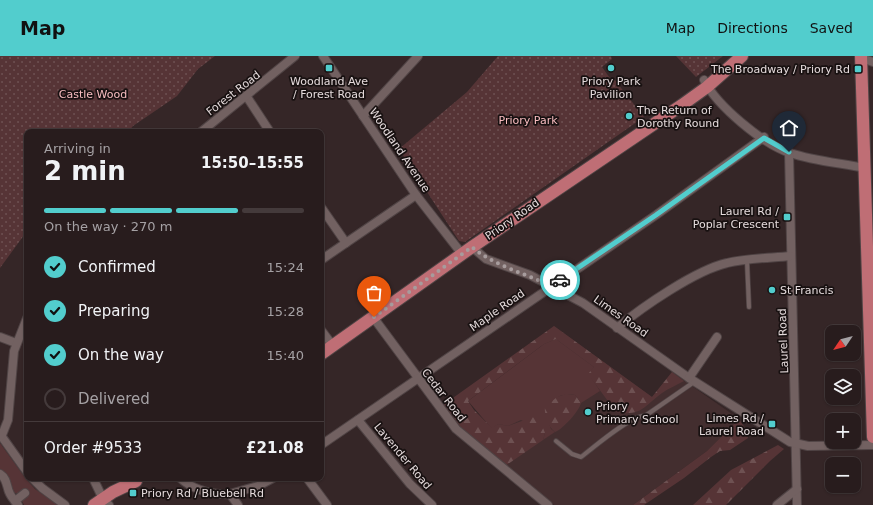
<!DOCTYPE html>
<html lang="en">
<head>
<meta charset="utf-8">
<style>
	body { margin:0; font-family:"DejaVu Sans",sans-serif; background:#302526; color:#f1f3f6; height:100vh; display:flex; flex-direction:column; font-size:15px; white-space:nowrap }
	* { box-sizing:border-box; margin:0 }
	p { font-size:13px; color:#a5a1a4 }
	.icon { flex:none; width:22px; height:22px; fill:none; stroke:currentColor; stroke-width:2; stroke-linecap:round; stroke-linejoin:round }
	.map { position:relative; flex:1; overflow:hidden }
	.details { position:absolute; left:24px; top:73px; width:300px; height:352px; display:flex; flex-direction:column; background:#281c1d; border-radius:8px; box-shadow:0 1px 3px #0004,0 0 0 1px #443a3b }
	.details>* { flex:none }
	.needle { width:26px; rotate:235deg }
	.controls { position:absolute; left:825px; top:269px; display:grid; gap:8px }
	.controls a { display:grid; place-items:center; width:36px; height:36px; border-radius:8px; background:#281c1d; box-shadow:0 1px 3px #0004,0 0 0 1px #443a3b; font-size:20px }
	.pin { position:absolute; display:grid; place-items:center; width:34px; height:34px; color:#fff; margin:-41px -17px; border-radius:50% 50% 50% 0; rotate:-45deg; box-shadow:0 0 4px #0007 }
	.pin .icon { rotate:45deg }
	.courier { position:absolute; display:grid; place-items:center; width:40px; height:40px; margin:-20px; border:3px solid #52cdcd; border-radius:50%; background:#fff; color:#222; box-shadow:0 1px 5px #0007 }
	.headline em { font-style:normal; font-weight:600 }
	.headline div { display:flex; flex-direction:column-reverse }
	.headline { display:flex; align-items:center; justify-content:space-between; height:68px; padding:0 20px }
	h1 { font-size:26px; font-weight:600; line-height:30px }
	.bar { display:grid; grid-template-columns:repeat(4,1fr); gap:6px 4px; align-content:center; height:48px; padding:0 20px }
	.bar i { height:5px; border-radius:3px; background:#443a3b }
	.bar .selected { background:#52cdcd }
	.bar p { grid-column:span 4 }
	.line { display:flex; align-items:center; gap:10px; padding:0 20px; border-top:1px solid #443a3b }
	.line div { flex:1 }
	ol { padding:0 20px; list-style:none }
	li { display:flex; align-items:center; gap:12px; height:44px }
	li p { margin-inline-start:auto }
	li .icon { padding:4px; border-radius:50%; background:#52cdcd; color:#111; stroke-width:4 }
	li:last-child { color:#a5a1a4 }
	li i { width:22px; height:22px; border:2px solid #443a3b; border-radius:50% }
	header { display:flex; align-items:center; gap:24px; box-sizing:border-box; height:56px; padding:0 20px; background:#52cdcd; color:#111 }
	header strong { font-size:19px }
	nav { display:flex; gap:22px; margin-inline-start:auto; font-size:14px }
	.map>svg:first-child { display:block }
</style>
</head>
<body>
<header>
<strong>Map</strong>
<nav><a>Map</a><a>Directions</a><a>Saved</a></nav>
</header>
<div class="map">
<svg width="873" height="449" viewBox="0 0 873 449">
	<defs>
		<pattern id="forest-firs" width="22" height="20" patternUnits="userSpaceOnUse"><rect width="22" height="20" fill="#563436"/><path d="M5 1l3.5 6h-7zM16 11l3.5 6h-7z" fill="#6e5152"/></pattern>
		<pattern id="park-dots" width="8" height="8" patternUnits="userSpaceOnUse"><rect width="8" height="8" fill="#563436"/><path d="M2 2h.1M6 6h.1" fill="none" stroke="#6e5152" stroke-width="1.8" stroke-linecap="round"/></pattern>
	</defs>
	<rect width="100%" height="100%" fill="#352627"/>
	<!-- built -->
	<path fill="#432e2f" d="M554,270L652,341L672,316L739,363L707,395L633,449H554L479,390Z"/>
	<!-- grass -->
	<g fill="#563436">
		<path d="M556,283L594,311L589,318L600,335L581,347L575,339C557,337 555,343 545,356L551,373L555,376L543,384L545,377L521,364L508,370L498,368L492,373L468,345L544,288Z"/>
		<path d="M0,387L26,423L35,433L58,449H24L22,445L27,438L14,437C10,432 11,424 6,417L0,415Z"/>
	</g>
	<!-- forest -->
	<g fill="url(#forest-firs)">
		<path d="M554,270L652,341L672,316L684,325C677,329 669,332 662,337C644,350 641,361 616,356L588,318L594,311L556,283L544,288L468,345L474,354L492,372L498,368L508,370L533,361L541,367L545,377L543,384L505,410L462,373L443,349Z"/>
		<path d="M566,338L575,339L581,347C579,355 563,373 555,376C548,371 544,359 545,351L557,341Z"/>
		<path d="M739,363L747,375L748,382L730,394L720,395L711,401L684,422L644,449H633L707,395Z"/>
		<path d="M778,389L784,393L770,405L726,449H693L731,414Z"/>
	</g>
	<!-- park -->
	<g fill="url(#park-dots)">
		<path d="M0,0H215L198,13L177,40L133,70L128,76H27V175L0,212Z"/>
		<path d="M498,0H611L612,3L602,11L612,25L614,23L644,61L465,186L459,185L399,93L467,36Z"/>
		<path d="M676,0H723L696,21Z"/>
	</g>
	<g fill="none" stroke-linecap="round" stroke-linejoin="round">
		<defs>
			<g id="lane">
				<path d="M747,205L749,251"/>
				<path d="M556,385L572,398L581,401C593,392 632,358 645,360L694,326"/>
			</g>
			<g id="street">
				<path d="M323,0L416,139L462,198"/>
				<path d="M861,2L873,6"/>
				<path d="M704,24C717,50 763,88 790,97C814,105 840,107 865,112"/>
				<path d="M247,41L270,76"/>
				<path d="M363,60L418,0"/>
				<path d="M201,76L295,0"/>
				<path d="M789,96L797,449"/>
				<path d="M321,151L346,187"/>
				<path d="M472,191L486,203L530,219L583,247L689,322L790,386L808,390L873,389"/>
				<path d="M321,204L416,139"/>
				<path d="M373,261L456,373L548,449"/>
				<path d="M617,272C642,251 696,214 727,207C747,202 770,202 791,200"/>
				<path d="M321,274L333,290"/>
				<path d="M0,281L16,287"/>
				<path d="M689,322L717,281"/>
				<path d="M358,364L410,428L432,449"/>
				<path d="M0,378L27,416"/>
				<path d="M2,379L8,364L14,295L27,262"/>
				<path d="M321,389L656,159L764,81"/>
				<path d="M0,418C8,423 6,431 10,438C12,442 15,445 18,449"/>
				<path d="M32,422L42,432L65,449"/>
				<path d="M93,422L103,443L109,449"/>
				<path d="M180,422C195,435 211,439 230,438L238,449"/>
				<path d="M307,422L327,449"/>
				<path d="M230,438L258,430L273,422"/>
				<path d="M15,445L25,437"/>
				<path d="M777,449L797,433"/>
			</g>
			<g id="primary">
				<path d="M861,0L873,381"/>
				<path d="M321,298L472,191L682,49L707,31L742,0"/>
				<path d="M94,449L113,436L136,425"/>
			</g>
		</defs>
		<!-- lane casing -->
		<use href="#lane" stroke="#504445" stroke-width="5.5"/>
		<!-- street casing -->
		<use href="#street" stroke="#504445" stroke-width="10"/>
		<!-- primary casing -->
		<use href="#primary" stroke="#504445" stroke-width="14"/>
		<!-- lane -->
		<use href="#lane" stroke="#726161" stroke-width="4"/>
		<!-- street -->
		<use href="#street" stroke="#726161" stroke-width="8"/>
		<!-- primary -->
		<use href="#primary" stroke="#bf6e75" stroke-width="12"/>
	</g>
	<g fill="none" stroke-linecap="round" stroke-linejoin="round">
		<!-- done -->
		<path stroke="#a79c9d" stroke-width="4" stroke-dasharray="0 7.2" d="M374,261L472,191C494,210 525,217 551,230L560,224"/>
		<!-- route -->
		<path stroke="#52cdcd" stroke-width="5" d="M560,224L656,159L764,82L789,96"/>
	</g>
	<!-- markers -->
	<g fill="#52cdcd" stroke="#181111" stroke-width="1.5">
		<rect x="325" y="8" width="8" height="8" rx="2"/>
		<circle cx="611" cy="12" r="4"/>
		<rect x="854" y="9" width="8" height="8" rx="2"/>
		<circle cx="629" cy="60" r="4"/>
		<rect x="783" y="157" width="8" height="8" rx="2"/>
		<circle cx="772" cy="234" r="4"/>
		<circle cx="588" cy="356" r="4"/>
		<rect x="768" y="364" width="8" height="8" rx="2"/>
		<rect x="129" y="433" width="8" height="8" rx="2"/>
	</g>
	<g text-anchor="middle" stroke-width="3.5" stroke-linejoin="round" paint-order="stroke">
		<!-- poi labels -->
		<g font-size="11" fill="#e5dbdc" stroke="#181111" text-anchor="start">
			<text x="850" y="17" text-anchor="end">The Broadway / Priory Rd</text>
			<text x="329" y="29" text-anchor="middle">Woodland Ave<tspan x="329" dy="13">/ Forest Road</tspan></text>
			<text x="611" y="29" text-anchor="middle">Priory Park<tspan x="611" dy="13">Pavilion</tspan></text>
			<text x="637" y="58">The Return of<tspan x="637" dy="13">Dorothy Round</tspan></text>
			<text x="779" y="159" text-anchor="end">Laurel Rd /<tspan x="779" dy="13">Poplar Crescent</tspan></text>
			<text x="780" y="238">St Francis</text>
			<text x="596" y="354">Priory<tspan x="596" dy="13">Primary School</tspan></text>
			<text x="764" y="366" text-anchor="end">Limes Rd /<tspan x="764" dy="13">Laurel Road</tspan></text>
			<text x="141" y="441">Priory Rd / Bluebell Rd</text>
		</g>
		<!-- street labels -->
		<g font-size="11" fill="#e5dbdc" stroke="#181111">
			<text transform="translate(233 37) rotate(-38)" y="4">Forest Road</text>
			<text transform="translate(400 94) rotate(56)" y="4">Woodland Avenue</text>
			<text transform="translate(512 163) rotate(-35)" y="4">Priory Road</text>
			<text transform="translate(497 254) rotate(-35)" y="4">Maple Road</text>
			<text transform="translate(621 260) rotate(35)" y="4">Limes Road</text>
			<text transform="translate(783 285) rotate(-92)" y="4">Laurel Road</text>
			<text transform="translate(444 339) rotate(52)" y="4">Cedar Road</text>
			<text transform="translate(403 400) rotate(50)" y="4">Lavender Road</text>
		</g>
		<!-- park labels -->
		<g font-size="11" fill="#f8bdc0" stroke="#181111">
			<text x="93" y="42">Castle Wood</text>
			<text x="528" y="68">Priory Park</text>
		</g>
	</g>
</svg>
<div class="controls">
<a><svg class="needle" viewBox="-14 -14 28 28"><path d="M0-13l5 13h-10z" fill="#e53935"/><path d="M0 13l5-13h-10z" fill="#a5a1a4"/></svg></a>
<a><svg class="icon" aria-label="layers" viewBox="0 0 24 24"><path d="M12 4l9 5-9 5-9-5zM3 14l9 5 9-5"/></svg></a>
<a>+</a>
<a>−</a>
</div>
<div class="pin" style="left:374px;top:261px;background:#ea580c"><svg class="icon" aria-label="bag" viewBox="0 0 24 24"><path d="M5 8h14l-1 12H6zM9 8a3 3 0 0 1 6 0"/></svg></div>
<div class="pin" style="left:789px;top:96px;background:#1f2937"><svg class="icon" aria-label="home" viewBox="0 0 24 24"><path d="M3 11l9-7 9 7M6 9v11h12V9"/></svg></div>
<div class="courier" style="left:560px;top:224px"><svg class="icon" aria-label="car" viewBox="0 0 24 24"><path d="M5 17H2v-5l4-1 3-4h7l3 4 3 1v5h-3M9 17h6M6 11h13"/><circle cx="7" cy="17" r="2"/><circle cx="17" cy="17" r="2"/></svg></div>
<section class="details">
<div class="headline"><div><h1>2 min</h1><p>Arriving in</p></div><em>15:50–15:55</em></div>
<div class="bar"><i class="selected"></i><i class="selected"></i><i class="selected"></i><i></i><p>On the way · 270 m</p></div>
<ol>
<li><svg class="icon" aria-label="check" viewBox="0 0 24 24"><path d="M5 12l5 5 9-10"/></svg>Confirmed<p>15:24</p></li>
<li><svg class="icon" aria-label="check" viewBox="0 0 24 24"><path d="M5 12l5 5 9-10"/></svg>Preparing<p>15:28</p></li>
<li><svg class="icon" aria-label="check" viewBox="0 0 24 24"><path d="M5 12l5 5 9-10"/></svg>On the way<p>15:40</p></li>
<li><i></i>Delivered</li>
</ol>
<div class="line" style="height:52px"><div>Order #9533</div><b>£21.08</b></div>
</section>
</div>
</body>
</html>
